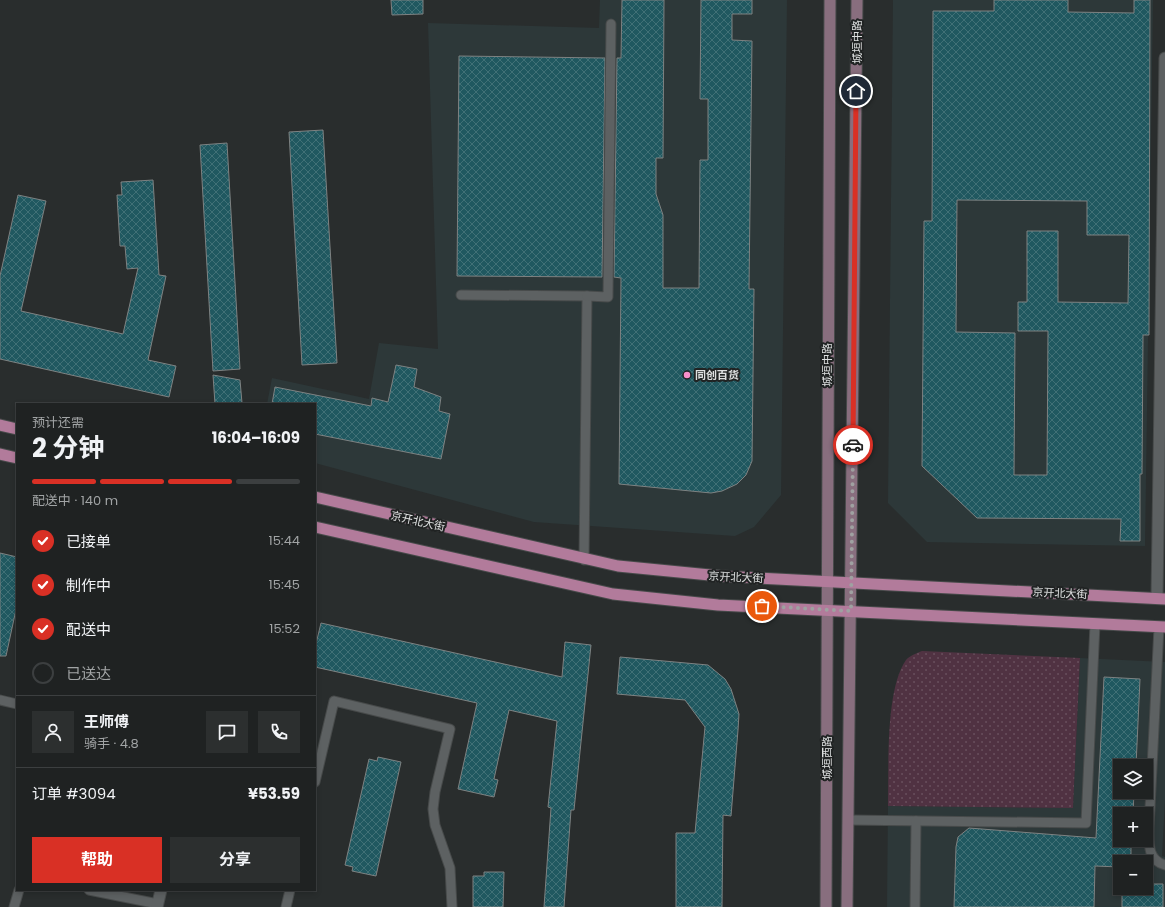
<!DOCTYPE html>
<html lang="zh">
<head>
<meta charset="utf-8">
<style>
	body { margin:0; font-family:Poppins,"Noto Sans SC",sans-serif; background:#2c2f2f; color:#f1f3f6; height:100vh; display:flex; flex-direction:column; font-size:15px; white-space:nowrap }
	* { box-sizing:border-box; margin:0 }
	p { font-size:13px; color:#a1a4a5 }
	.icon { flex:none; width:22px; height:22px; fill:none; stroke:currentColor; stroke-width:2; stroke-linecap:round; stroke-linejoin:round }
	.map { position:relative; flex:1; overflow:hidden }
	.drawer { position:absolute; left:16px; top:403px; width:300px; height:488px; display:flex; flex-direction:column; background:#1f2222; border-radius:0px; box-shadow:0 2px 6px #0003,0 0 0 1px #3c3f40 }
	.drawer>* { flex:none }
	.controls { position:absolute; left:1113px; top:759px; display:grid; gap:8px }
	.controls a { display:grid; place-items:center; width:40px; height:40px; border-radius:0px; background:#1f2222; box-shadow:0 2px 6px #0003,0 0 0 1px #3c3f40; font-size:20px }
	.pin { position:absolute; display:grid; place-items:center; width:34px; height:34px; color:#fff; margin:-17px; border:2px solid #fff; border-radius:50%; box-shadow:0 1px 4px #0007 }
	.courier { position:absolute; display:grid; place-items:center; width:40px; height:40px; margin:-20px; border:3px solid #d93025; border-radius:50%; background:#fff; color:#222; box-shadow:0 1px 5px #0007 }
	.summary em { font-style:normal; font-weight:700 }
	.summary div { display:flex; flex-direction:column-reverse }
	.summary { display:flex; align-items:center; justify-content:space-between; height:68px; padding:0 16px }
	h1 { font-size:26px; font-weight:700; line-height:30px }
	.bar { display:grid; grid-template-columns:repeat(4,1fr); gap:6px 4px; align-content:center; height:48px; padding:0 16px }
	.bar i { height:5px; border-radius:3px; background:#3c3f40 }
	.bar .on { background:#d93025 }
	.bar p { grid-column:span 4 }
	.line { display:flex; align-items:center; gap:10px; padding:0 16px; border-top:1px solid #3c3f40 }
	.line div { flex:1 }
	.round { display:grid; place-items:center; flex:none; width:42px; height:42px; border-radius:0px; background:#2c2f2f }
	ol { padding:0 16px; list-style:none }
	li { display:flex; align-items:center; gap:12px; height:44px }
	li p { margin-inline-start:auto }
	li .icon { padding:4px; border-radius:50%; background:#d93025; color:#fff; stroke-width:4 }
	li:last-child { color:#a1a4a5 }
	li i { width:22px; height:22px; border:2px solid #3c3f40; border-radius:50% }
	.primary-button { display:flex; gap:8px; margin-top:auto; padding:8px 16px }
	.primary-button a { flex:1; height:46px; border-radius:0px; background:#d93025; color:#fff; font-size:16px; font-weight:700; line-height:46px; text-align:center }
	.primary-button a+a { background:#2c2f2f; color:#f1f3f6 }
	.map>svg:first-child { display:block }
</style>
</head>
<body>
<div class="map">
<svg width="1165" height="907" viewBox="0 0 1165 907">
	<defs>
		<pattern id="grass-dots" width="8" height="8" patternUnits="userSpaceOnUse"><rect width="8" height="8" fill="#503242"/><path d="M2 2h.1M6 6h.1" fill="none" stroke="#694f5d" stroke-width="1.8" stroke-linecap="round"/></pattern>
		<pattern id="building-cross-hatch" width="8" height="8" patternUnits="userSpaceOnUse"><rect width="8" height="8" fill="#205860"/><path d="M0 0l8 8M0 8l8-8" fill="none" stroke="#407076"/></pattern>
	</defs>
	<rect width="100%" height="100%" fill="#292d2d"/>
	<!-- built -->
	<g fill="#2d3839" fill-rule="evenodd">
		<path d="M600,0H787L781,495L754,527L735,536L534,522L315,463V404H267L272,378L369,399L379,343L438,349L428,23L599,28Z"/>
		<path d="M893,0H1153L1145,546L927,542L888,503Z"/>
		<path d="M1080,658L1165,662V800L1162,856L1165,857V907H887L888,806L1073,808ZM1120,766H1146V792H1120ZM1120,814H1146V840H1120ZM1120,862H1146V888H1120Z"/>
	</g>
	<!-- grass -->
	<path fill="url(#grass-dots)" d="M922,651L1080,658L1073,808L888,806C889,768 885,690 906,660C909,656 917,653 922,651Z"/>
	<!-- building -->
	<g fill="url(#building-cross-hatch)" stroke="#7e8282" fill-rule="evenodd">
		<path d="M391,0H423V14L392,15Z"/>
		<path d="M622,0H664L663,158H656V194L663,215V288H699L700,160H708V99H700L701,0H752V14H732V40L752,41L749,289H754L752,461L746,475L737,484L722,491L711,493L619,484L621,278L614,277L617,58H621Z"/>
		<path d="M994,0H1068V12L1134,13V0H1150L1149,335H1143L1142,474H1140V541H1120L1121,519L977,518L922,466L924,221H932L933,11H994ZM957,200L1087,201V235H1129L1128,303L1058,302V231H1027V302H1018V331H1048L1047,475H1014L1015,333L956,332Z"/>
		<path d="M459,56L605,58L602,277L457,276Z"/>
		<path d="M323,130L337,363L302,365L289,132Z"/>
		<path d="M227,143L240,369L213,371L200,145Z"/>
		<path d="M153,180L159,275L166,276L148,360L176,366L169,397L0,359V276L18,195L46,201L21,311L123,334L138,268L127,269L125,246H120L117,195H122L121,182Z"/>
		<path d="M396,365L417,369L414,387L441,397L439,411L450,414L441,459L315,434V404H272L275,387L371,406L372,398L388,402Z"/>
		<path d="M213,375L240,380L242,403L215,404Z"/>
		<path d="M0,553L17,557V605L6,656H0Z"/>
		<path d="M321,623L562,677L565,642L591,645L574,810H571L564,907H544L551,808L548,807L557,721L509,710L494,779L498,780L494,797L458,789L477,703L315,667V648Z"/>
		<path d="M620,657L708,665L725,679L731,689L739,714L738,730L731,816L723,815L722,907H676V833H695L705,727L685,700L617,694Z"/>
		<path d="M1104,677L1140,679L1136,766H1120V792H1134L1133,814H1120V840L1131,841V862H1120V867L1095,866L1094,907H954L956,847L958,837L969,828L1096,838Z"/>
		<path d="M378,757L401,762L376,876L352,871L353,867L345,865L369,759L377,761Z"/>
		<path d="M484,872H504L503,907H473V876H484Z"/>
		<path d="M1146,884H1163V907H1122V888H1146Z"/>
	</g>
	<g fill="none" stroke-linecap="round" stroke-linejoin="round">
		<defs>
			<g id="service">
				<path d="M461,295L587,296L584,560"/>
				<path d="M587,296L608,297L611,24"/>
				<path d="M1159,627L1149,828C1149,843 1147,860 1165,865"/>
				<path d="M0,700L17,704"/>
				<path d="M315,782L334,701L450,729L435,792L433,809L435,825L450,868L452,907"/>
				<path d="M848,820L1086,823L1095,624"/>
				<path d="M89,890L158,904"/>
				<path d="M14,907L19,890"/>
				<path d="M286,907L290,890"/>
				<path d="M915,907L916,821"/>
			</g>
			<g id="minor">
				<path d="M1157,598L1165,58"/>
				<path d="M157,907L161,890"/>
			</g>
			<g id="secondary">
				<path d="M826,907L830,0"/>
				<path d="M847,907L857,0"/>
			</g>
			<g id="primary">
				<path d="M0,425L17,429"/>
				<path d="M0,454L17,458"/>
				<path d="M315,497L618,566L720,576L1165,599"/>
				<path d="M315,527L613,594L718,605L1165,627"/>
			</g>
		</defs>
		<!-- service casing -->
		<use href="#service" stroke="#474a4a" stroke-width="11"/>
		<!-- minor casing -->
		<use href="#minor" stroke="#474a4a" stroke-width="13"/>
		<!-- secondary casing -->
		<use href="#secondary" stroke="#474a4a" stroke-width="13"/>
		<!-- primary casing -->
		<use href="#primary" stroke="#474a4a" stroke-width="13"/>
		<!-- service -->
		<use href="#service" stroke="#5d6162" stroke-width="9"/>
		<!-- minor -->
		<use href="#minor" stroke="#5d6162" stroke-width="11"/>
		<!-- secondary -->
		<use href="#secondary" stroke="#886e7e" stroke-width="11"/>
		<!-- primary -->
		<use href="#primary" stroke="#b27b9b" stroke-width="11"/>
	</g>
	<g fill="none" stroke-linecap="round" stroke-linejoin="round">
		<!-- done -->
		<path stroke="#9fa1a1" stroke-width="4" stroke-dasharray="0 7.2" d="M762,606L851,611L853,445"/>
		<!-- route -->
		<path stroke="#d93025" stroke-width="5" d="M853,445L856,91"/>
	</g>
	<!-- markers -->
	<circle fill="#f98fca" stroke="#202323" stroke-width="1.5" cx="687" cy="375" r="4"/>
	<g text-anchor="middle" stroke-width="4" stroke-linejoin="round" paint-order="stroke">
		<!-- street labels -->
		<g font-size="11" fill="#dee0e0" stroke="#202323">
			<text transform="translate(857 42) rotate(-90)" y="4">城垣中路</text>
			<text transform="translate(827 365) rotate(-90)" y="4">城垣中路</text>
			<text transform="translate(418 521) rotate(13)" y="4">京开北大街</text>
			<text transform="translate(736 577) rotate(3)" y="4">京开北大街</text>
			<text transform="translate(1060 593) rotate(3)" y="4">京开北大街</text>
			<text transform="translate(827 758) rotate(-90)" y="4">城垣西路</text>
		</g>
		<!-- poi labels -->
		<g font-size="11" font-weight="bold" fill="#dee0e0" stroke="#202323" text-anchor="start">
			<text x="695" y="379">同创百货</text>
		</g>
	</g>
</svg>
<div class="controls">
<a><svg class="icon" aria-label="layers" viewBox="0 0 24 24"><path d="M12 4l9 5-9 5-9-5zM3 14l9 5 9-5"/></svg></a>
<a>+</a>
<a>−</a>
</div>
<div class="pin" style="left:762px;top:606px;background:#ea580c"><svg class="icon" aria-label="bag" viewBox="0 0 24 24"><path d="M5 8h14l-1 12H6zM9 8a3 3 0 0 1 6 0"/></svg></div>
<div class="pin" style="left:856px;top:91px;background:#1f2937"><svg class="icon" aria-label="home" viewBox="0 0 24 24"><path d="M3 11l9-7 9 7M6 9v11h12V9"/></svg></div>
<div class="courier" style="left:853px;top:445px"><svg class="icon" aria-label="car" viewBox="0 0 24 24"><path d="M5 17H2v-5l4-1 3-4h7l3 4 3 1v5h-3M9 17h6M6 11h13"/><circle cx="7" cy="17" r="2"/><circle cx="17" cy="17" r="2"/></svg></div>
<section class="drawer">
<div class="summary"><div><h1>2 分钟</h1><p>预计还需</p></div><em>16:04–16:09</em></div>
<div class="bar"><i class="on"></i><i class="on"></i><i class="on"></i><i></i><p>配送中 · 140 m</p></div>
<ol>
<li><svg class="icon" aria-label="check" viewBox="0 0 24 24"><path d="M5 12l5 5 9-10"/></svg>已接单<p>15:44</p></li>
<li><svg class="icon" aria-label="check" viewBox="0 0 24 24"><path d="M5 12l5 5 9-10"/></svg>制作中<p>15:45</p></li>
<li><svg class="icon" aria-label="check" viewBox="0 0 24 24"><path d="M5 12l5 5 9-10"/></svg>配送中<p>15:52</p></li>
<li><i></i>已送达</li>
</ol>
<div class="line" style="height:72px"><a class="round"><svg class="icon" aria-label="person" viewBox="0 0 24 24"><circle cx="12" cy="8" r="4"/><path d="M4 21q1-7 8-7t8 7"/></svg></a><div><b>王师傅</b><p>骑手 · 4.8</p></div><a class="round"><svg class="icon" aria-label="chat" viewBox="0 0 24 24"><path d="M4 5h16v11H9l-5 4z"/></svg></a><a class="round"><svg class="icon" aria-label="phone" viewBox="0 0 24 24"><path d="M5 4h4l2 5-3 2q2 4 5 5l2-3 5 2v4C11 20 4 13 5 4z"/></svg></a></div>
<div class="line" style="height:52px"><div>订单 #3094</div><b>¥53.59</b></div>
<div class="primary-button"><a>帮助</a><a>分享</a></div>
</section>
</div>
</body>
</html>
